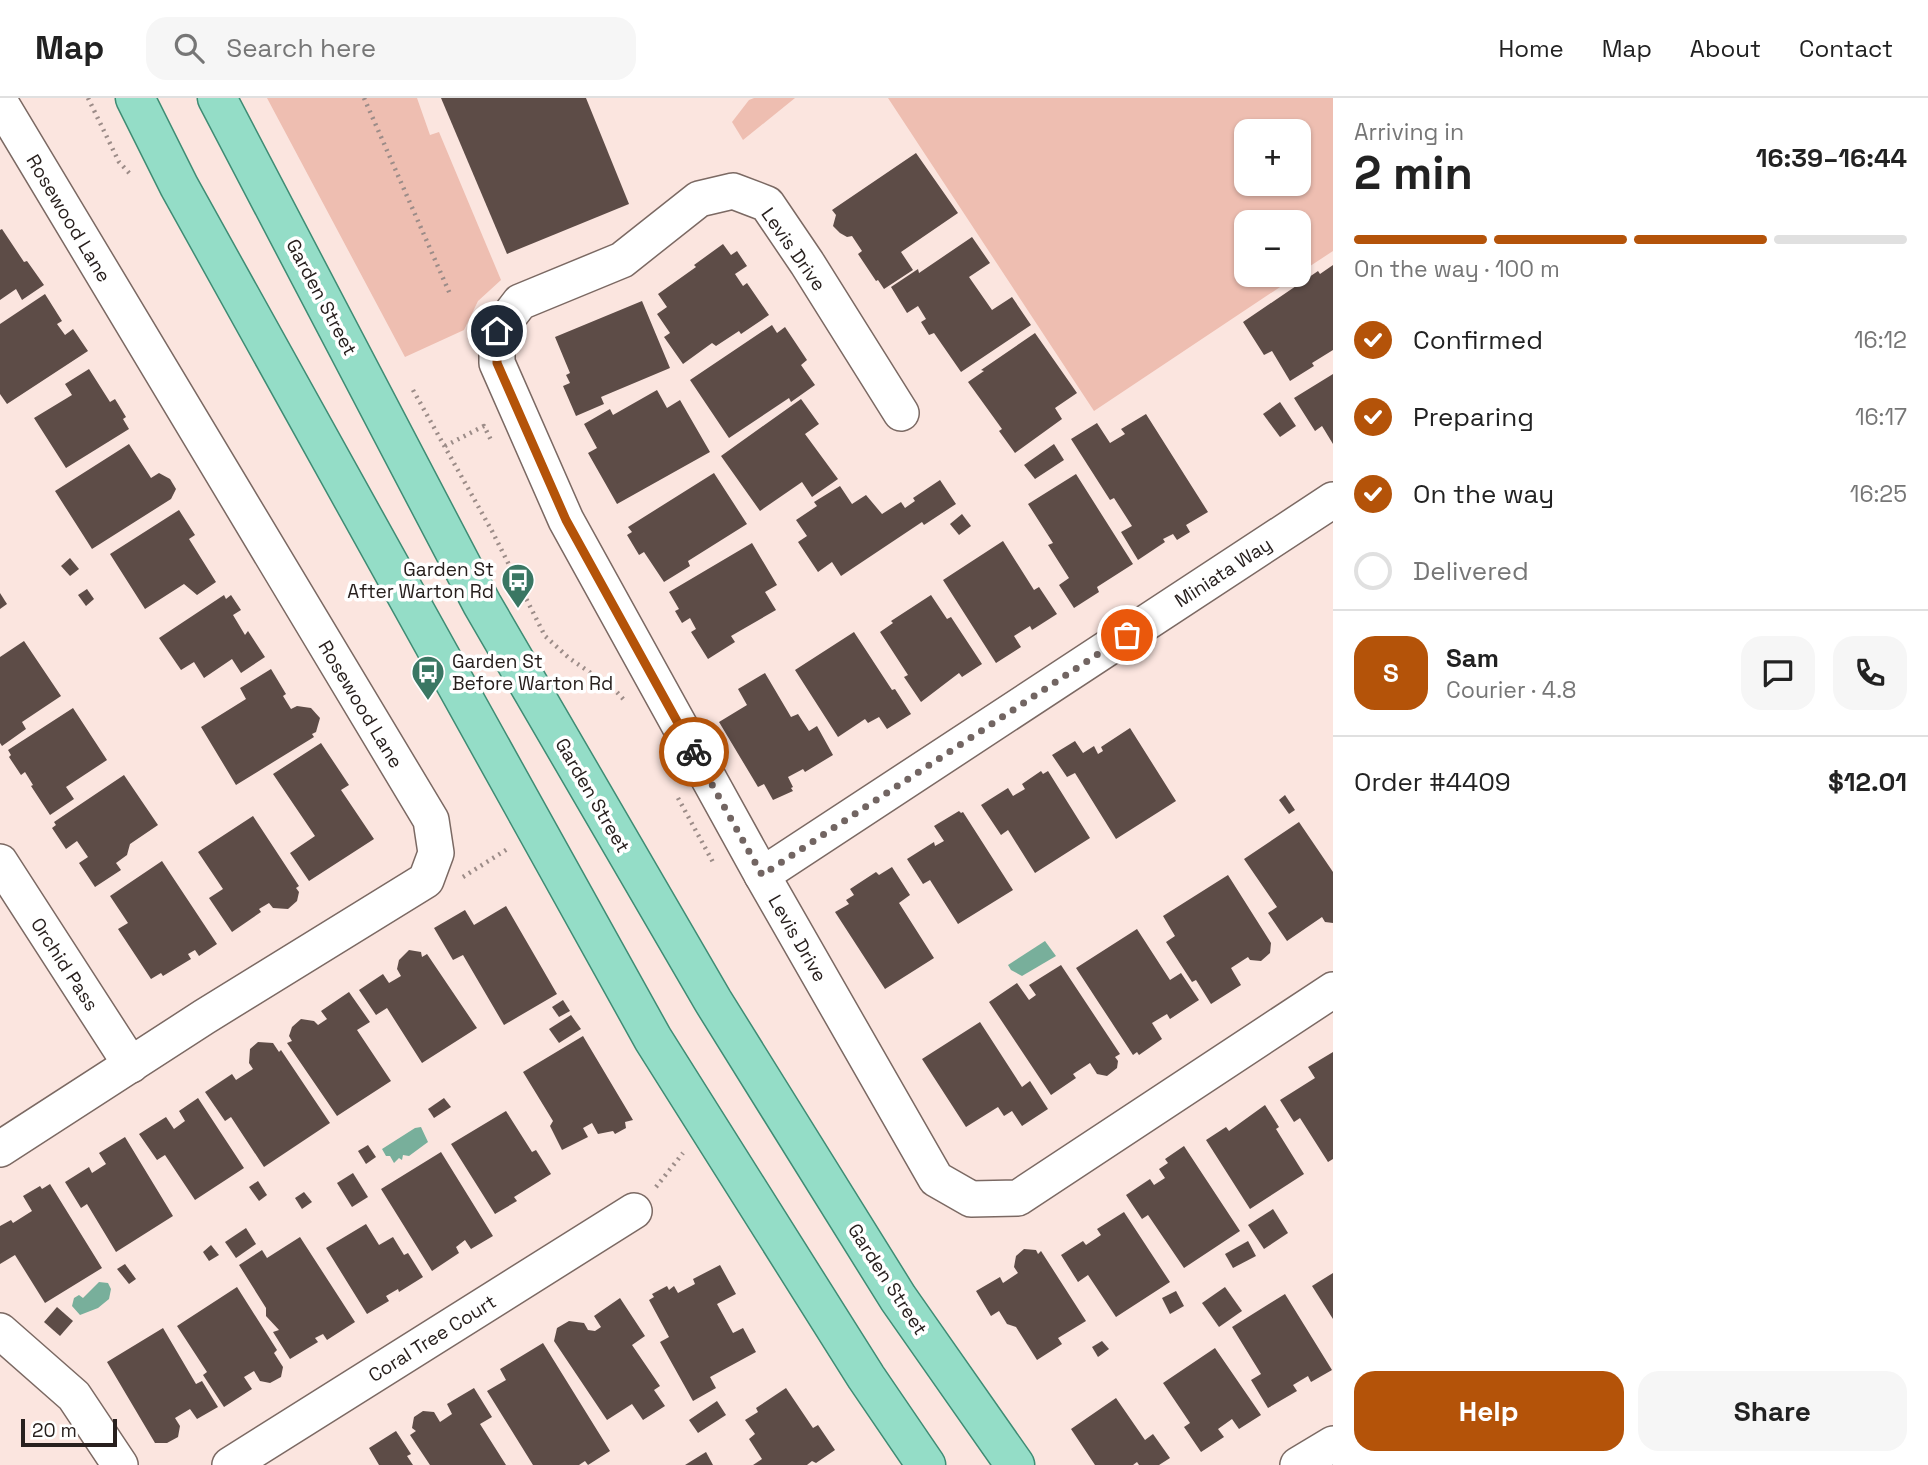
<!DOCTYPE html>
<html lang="en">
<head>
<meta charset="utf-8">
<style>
	body { margin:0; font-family:"Space Grotesk",sans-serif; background:#f6f6f6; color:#222; height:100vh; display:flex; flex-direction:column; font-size:26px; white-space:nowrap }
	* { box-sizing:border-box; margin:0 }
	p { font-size:23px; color:#767676 }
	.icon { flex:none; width:38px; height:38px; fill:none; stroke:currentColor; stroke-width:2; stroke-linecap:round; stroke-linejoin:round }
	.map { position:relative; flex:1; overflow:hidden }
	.panel { display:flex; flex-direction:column; background:#fff; width:595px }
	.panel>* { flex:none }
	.tools { position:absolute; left:1234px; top:21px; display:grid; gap:14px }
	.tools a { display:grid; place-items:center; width:77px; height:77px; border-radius:14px; background:#fff; box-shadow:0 2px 5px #0004; font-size:35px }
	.scale { position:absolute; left:21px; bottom:18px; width:96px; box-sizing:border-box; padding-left:7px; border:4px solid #28201e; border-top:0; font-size:19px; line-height:24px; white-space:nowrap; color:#28201e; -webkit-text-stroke:5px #fff; paint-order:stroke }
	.pin { position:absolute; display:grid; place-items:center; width:60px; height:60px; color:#fff; margin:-30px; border:4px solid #fff; border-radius:50%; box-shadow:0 2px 7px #0007 }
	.courier { position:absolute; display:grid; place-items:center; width:70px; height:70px; margin:-35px; border:5px solid #b45309; border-radius:50%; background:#fff; color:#222; box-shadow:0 2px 9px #0007 }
	.head em { font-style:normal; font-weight:700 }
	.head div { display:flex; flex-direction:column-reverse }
	.head { display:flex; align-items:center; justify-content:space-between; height:119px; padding:0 21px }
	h1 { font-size:46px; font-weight:700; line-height:52px }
	.bar { display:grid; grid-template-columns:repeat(4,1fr); gap:10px 7px; align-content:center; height:84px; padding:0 21px }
	.bar i { height:9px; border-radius:5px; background:#e0e0e0 }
	.bar .active { background:#b45309 }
	.bar p { grid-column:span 4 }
	.line { display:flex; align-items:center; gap:18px; padding:0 21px; border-top:2px solid #e0e0e0 }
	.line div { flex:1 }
	.round { display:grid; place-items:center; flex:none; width:74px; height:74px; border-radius:21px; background:#f6f6f6 }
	ol { padding:0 21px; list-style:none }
	li { display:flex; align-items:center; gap:21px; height:77px }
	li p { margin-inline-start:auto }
	li .icon { padding:7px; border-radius:50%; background:#b45309; color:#fff; stroke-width:4 }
	li:last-child { color:#767676 }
	li i { width:38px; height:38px; border:4px solid #e0e0e0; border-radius:50% }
	.action { display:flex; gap:14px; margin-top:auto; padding:14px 21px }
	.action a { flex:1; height:80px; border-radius:21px; background:#b45309; color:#fff; font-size:28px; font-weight:700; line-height:80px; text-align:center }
	.action a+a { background:#f6f6f6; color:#222 }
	header { display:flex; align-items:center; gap:42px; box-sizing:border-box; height:98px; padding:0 35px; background:#fff; border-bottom:2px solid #e0e0e0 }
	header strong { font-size:33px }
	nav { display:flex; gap:38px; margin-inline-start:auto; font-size:24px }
	.search { width:490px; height:63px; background:#f6f6f6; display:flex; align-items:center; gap:18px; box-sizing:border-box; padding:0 24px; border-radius:21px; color:#767676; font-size:26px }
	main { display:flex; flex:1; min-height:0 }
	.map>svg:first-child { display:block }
</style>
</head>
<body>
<header>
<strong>Map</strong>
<div class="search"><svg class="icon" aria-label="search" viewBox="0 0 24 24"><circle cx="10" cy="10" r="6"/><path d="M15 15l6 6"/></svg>Search here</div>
<nav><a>Home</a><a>Map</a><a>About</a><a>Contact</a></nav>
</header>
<main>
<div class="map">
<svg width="1333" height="1367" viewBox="0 0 1333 1367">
	<rect width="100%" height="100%" fill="#fbe5df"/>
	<!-- green -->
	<g fill="#eebeb1" fill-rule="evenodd">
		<path d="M267,0H417L430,37L439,34L501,182L478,203L464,232L405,259Z"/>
		<path d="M754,0H795L743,42L732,24L749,2Z"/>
		<path d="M888,0H1333V153L1298,176V124H1246V177H1298L1094,313ZM1298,33V86H1246V33Z"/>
	</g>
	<!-- water -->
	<g fill="#78af9b">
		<path d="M1045,843L1056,858L1022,878L1011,872L1008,867Z"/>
		<path d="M421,1029L428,1044L409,1058L403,1057L402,1062L399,1060L394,1065L390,1058H386L382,1051L415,1030Z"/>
		<path d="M99,1184L108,1185L111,1191L109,1201L98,1210L80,1217L72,1208L74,1200L79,1197L83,1200Z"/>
	</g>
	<!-- building -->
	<g fill="#5d4c47">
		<path d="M441,0H586L629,106L507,156Z"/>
		<path d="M916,55L958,115L901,154L913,172L884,191L878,182L876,183L858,156L862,153L852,138L847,139L840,135L833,128L836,117L832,112Z"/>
		<path d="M2,131L24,164L27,163L44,187L22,202L16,191L0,202V132Z"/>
		<path d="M972,139L990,165L969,179L992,212L1012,199L1031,227L961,274L934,235L929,237L921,224L926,221L918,208L907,215L891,189L918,171L919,175Z"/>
		<path d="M723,146L731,157L737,153L747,168L735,176L743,188L747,185L769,217L741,236L739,233L716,248L712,245L683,266L664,239L670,235L657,216L667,209L658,196L696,169L694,167Z"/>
		<path d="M1333,167V252L1312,265L1314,268L1290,283L1272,253L1264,257L1243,224L1318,173L1320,176Z"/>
		<path d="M45,196L62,223L57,226L65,237L73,231L88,253L7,306L0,296V226Z"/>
		<path d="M642,203L670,270L601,299L604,306L576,318L563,288L570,285L566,277L570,275L555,239Z"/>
		<path d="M772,227L777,235L785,229L807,262L801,267L815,287L791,304L789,300L729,340L690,282Z"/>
		<path d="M1035,235L1077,295L1055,310L1062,321L1015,355L999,333L1002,331L968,284L984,273L981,272Z"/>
		<path d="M89,271L110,304L115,301L126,319L123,321L129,331L66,370L34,320L72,297L65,286Z"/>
		<path d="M1333,276V346L1322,328L1315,333L1294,300Z"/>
		<path d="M657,292L667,310L680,302L710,354L617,406L588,355L597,350L584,326L610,311L613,317Z"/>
		<path d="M801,301L819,326L805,336L838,381L812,399L802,384L760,413L721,358Z"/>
		<path d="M1280,304L1296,328L1280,339L1263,316Z"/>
		<path d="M1146,316L1208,414L1186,427L1190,434L1177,442L1173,436L1163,441L1165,444L1138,462L1121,434L1132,428L1114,400L1110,402L1071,341L1097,325L1110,345L1125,336L1121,331Z"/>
		<path d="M129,346L151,380L159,375L170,381L176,391L171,401L92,451L55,393Z"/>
		<path d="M1054,346L1064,362L1035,381L1024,367Z"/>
		<path d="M714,375L747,426L688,463L690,468L664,484L644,454L639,457L627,437L632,434L628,429Z"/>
		<path d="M1076,376L1133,466L1097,489L1099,494L1074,510L1059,487L1069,480L1048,447L1053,445L1028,406Z"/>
		<path d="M940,382L956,406L924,427L922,424L841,478L832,464L818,474L798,444L807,438L796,422L817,408L814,404L840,388L852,406L866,397L882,416L901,404L905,410L915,403L913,400Z"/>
		<path d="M179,412L195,437L189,441L216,484L197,497L184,486L145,511L110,456Z"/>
		<path d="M962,416L971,428L959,437L950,426Z"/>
		<path d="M1003,443L1034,492L1039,489L1057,516L1032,532L1030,528L1014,538L1021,549L996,565L943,482Z"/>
		<path d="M752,445L777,487L765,494L776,512L731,538L735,544L708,561L691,534L696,531L690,520L682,525L675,513L679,511L669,494Z"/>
		<path d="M70,460L79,471L70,478L61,468Z"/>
		<path d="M87,491L94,501L86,508L78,497Z"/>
		<path d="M0,495L7,506L0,511Z"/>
		<path d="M224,497L226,501L231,497L241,512L233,517L245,537L248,533L265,559L241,575L232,561L204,580L194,564L181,572L159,540Z"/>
		<path d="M931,497L947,521L951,519L982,566L962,579L959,575L921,604L904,579L908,577L880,534L893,525L891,523Z"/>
		<path d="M854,534L892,592L895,591L911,616L887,631L879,619L868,625L865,621L838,639L795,572Z"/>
		<path d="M24,543L61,598L22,624L26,631L2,648L0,645V559Z"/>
		<path d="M271,571L286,596L283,598L291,611L297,608L311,610L320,620L316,634L312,636L314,639L236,687L201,629L246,601L240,590Z"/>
		<path d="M765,575L791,619L798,616L809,633L817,628L833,657L805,674L803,671L788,679L793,689L791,690L793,693L773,702L764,686L758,689L719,624L747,607L738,591Z"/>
		<path d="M73,610L107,662L66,689L74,701L50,717L31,688L33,687L25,674L21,677L9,659L11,657L8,652Z"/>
		<path d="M1130,630L1176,703L1116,741L1075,675L1067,679L1052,657L1075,643L1083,655L1094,648L1098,656L1103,653L1101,649Z"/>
		<path d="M321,645L349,687L341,692L374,741L309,783L290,755L315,738L273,676Z"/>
		<path d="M1041,673L1043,676L1048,673L1090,740L1035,775L1008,732L1001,737L981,707L1008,690L1013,698L1025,691L1022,686Z"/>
		<path d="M124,677L158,727L130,746L127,757L116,765L121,772L95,789L79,765L88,759L77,743L66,751L52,730L56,727L54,724Z"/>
		<path d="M1285,697L1295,712L1289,716L1279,702Z"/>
		<path d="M959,713L961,715L963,714L1013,792L958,826L930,782L923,786L907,761L934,744L935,748L944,743L934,728Z"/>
		<path d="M253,718L299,788L296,790L299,794L297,803L288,811L273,810L269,805L259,811L261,814L232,834L209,800L223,791L198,754Z"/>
		<path d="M1299,724L1333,774V825L1325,824L1322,819L1287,843L1268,815L1277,809L1244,761Z"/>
		<path d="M162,763L217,846L199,858L195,852L188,856L191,861L163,878L161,875L151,881L118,831L128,825L110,798Z"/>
		<path d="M892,769L910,797L899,805L934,860L885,891L835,814L849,806L846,802L854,797L850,791L876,774L879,777Z"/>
		<path d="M1228,777L1271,845L1270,855L1261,863L1250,862L1248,859L1231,870L1241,887L1211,906L1196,882L1192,884L1166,844L1175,838L1163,818Z"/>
		<path d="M506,808L557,896L504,927L463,857L453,862L434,830L465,812L474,827Z"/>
		<path d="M1137,831L1170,882L1181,875L1199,902L1170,921L1167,916L1152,925L1162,941L1139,957L1137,954L1133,957L1076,870Z"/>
		<path d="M409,852L421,854L422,859L427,856L477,930L422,965L387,910L376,917L359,892L383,876L389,885L401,878L397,871L399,862Z"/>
		<path d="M1061,867L1120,956L1115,959L1118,963L1117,970L1107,978L1097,976L1090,965L1073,976L1076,980L1051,997L989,904L1017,885L1029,902L1036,897L1029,887Z"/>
		<path d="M349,894L370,924L357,932L391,983L337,1018L287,945L292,943L289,938L292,929L301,921L314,923L318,927L327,921L321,913Z"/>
		<path d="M563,902L570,913L559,919L552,909Z"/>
		<path d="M571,917L581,931L559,945L549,931Z"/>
		<path d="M980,924L1022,989L1030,983L1048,1011L1022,1028L1012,1013L1004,1018L998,1009L966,1029L922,961Z"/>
		<path d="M583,938L633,1022L625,1024L626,1030L615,1036L613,1033L598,1036L592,1025L583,1030L588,1039L562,1052L550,1028L553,1023L523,974Z"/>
		<path d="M258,944L273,945L279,954L281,952L330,1025L264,1069L231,1019L225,1023L205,994L232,976L236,982L253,971L249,965L250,951Z"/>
		<path d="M1333,954V1061L1328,1064L1300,1020L1294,1024L1280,1002L1315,980L1308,969Z"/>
		<path d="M198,1000L244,1070L195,1102L165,1057L157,1062L139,1036L166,1019L174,1031L185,1023L179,1013Z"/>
		<path d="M444,1000L451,1009L434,1020L428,1011Z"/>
		<path d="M1265,1007L1279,1029L1276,1031L1304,1076L1250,1111L1206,1042L1226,1029L1229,1033Z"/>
		<path d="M506,1013L532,1054L536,1052L551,1076L514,1099L517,1103L495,1116L451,1046Z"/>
		<path d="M125,1039L173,1118L116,1154L87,1106L81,1110L65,1084L89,1069L92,1075L106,1066L99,1055Z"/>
		<path d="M368,1047L376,1059L366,1066L358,1053Z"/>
		<path d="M1184,1048L1240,1133L1184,1170L1148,1117L1142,1121L1126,1097L1150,1081L1154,1087L1165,1080L1159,1071L1168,1065L1165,1061Z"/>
		<path d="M441,1054L493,1138L471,1151L465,1142L456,1149L459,1155L432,1173L381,1091Z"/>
		<path d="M353,1075L368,1099L352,1109L337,1085Z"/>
		<path d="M258,1083L267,1097L259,1103L249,1089Z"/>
		<path d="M50,1086L102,1170L45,1205L15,1157L0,1166V1128L11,1122L13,1125L32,1113L23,1098L40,1088L42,1091Z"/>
		<path d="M304,1094L312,1104L302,1111L295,1100Z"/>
		<path d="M1273,1111L1288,1135L1264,1151L1248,1127Z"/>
		<path d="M1124,1114L1170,1184L1116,1219L1088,1177L1078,1184L1061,1157L1083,1143L1086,1147L1101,1137L1097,1131Z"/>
		<path d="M366,1126L379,1147L393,1139L404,1157L408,1155L423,1179L399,1194L398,1191L386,1198L389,1203L367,1216L326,1150Z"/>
		<path d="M246,1130L256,1146L236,1160L225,1144Z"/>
		<path d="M300,1139L355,1224L327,1242L323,1236L315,1240L318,1244L290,1261L273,1234L279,1232L266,1218V1210L239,1167L262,1152L267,1160Z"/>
		<path d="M1248,1143L1256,1158L1233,1170L1225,1156Z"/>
		<path d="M211,1147L219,1157L209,1163L203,1154Z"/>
		<path d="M1024,1151L1036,1152L1038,1156L1041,1153L1086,1223L1058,1240L1062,1246L1037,1262L1016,1229L1007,1226L999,1213L991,1218L976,1193L1000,1179L1003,1185L1018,1175L1014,1169L1016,1158Z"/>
		<path d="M125,1166L136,1181L129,1186L117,1171Z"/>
		<path d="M720,1167L736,1196L717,1206L733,1235L743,1230L756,1254L710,1279L716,1290L693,1303L660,1244L669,1239L649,1202L654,1199L652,1196L667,1188L669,1192L674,1188L678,1195L695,1186L693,1181Z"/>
		<path d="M1333,1175V1221L1312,1188Z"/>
		<path d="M237,1189L277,1252L274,1255L283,1269L281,1279L270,1285L260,1283L254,1273L244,1279L252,1291L224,1309L203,1277L207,1274L177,1228Z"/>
		<path d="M1225,1189L1242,1213L1219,1229L1202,1205Z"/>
		<path d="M1176,1193L1184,1208L1170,1216L1162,1200Z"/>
		<path d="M1285,1196L1332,1272L1311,1284L1308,1278L1293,1287L1297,1293L1268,1310L1251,1282L1261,1276L1232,1229Z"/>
		<path d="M620,1200L645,1238L632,1247L660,1288L654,1292L665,1308L643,1322L632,1306L607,1322L554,1243L557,1230L569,1223L584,1225L588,1232L595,1233L601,1229L594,1218Z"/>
		<path d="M57,1209L73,1223L60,1238L44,1224Z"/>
		<path d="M163,1230L196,1286L202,1283L218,1309L197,1321L190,1311L175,1320L180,1328L178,1339L167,1345H155L107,1264Z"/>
		<path d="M1102,1243L1109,1251L1098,1259L1092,1249Z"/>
		<path d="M543,1245L610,1353L588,1367L585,1363L579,1367H533L487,1293L506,1282L500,1271Z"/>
		<path d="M1215,1250L1261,1317L1239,1331L1232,1321L1218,1331L1224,1339L1201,1354L1184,1329L1190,1325L1163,1285Z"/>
		<path d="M474,1290L492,1319L480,1326L506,1367H430L410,1337L416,1333L412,1330L414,1319L423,1313L434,1314L440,1324L452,1316L447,1306Z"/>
		<path d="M786,1290L813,1330L818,1327L835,1352L816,1365L812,1363L807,1367H753L762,1361L749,1341L755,1336L745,1322L758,1314L756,1310Z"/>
		<path d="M1116,1300L1145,1342L1153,1336L1170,1360L1159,1367H1139L1137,1364L1133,1367H1095L1071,1331Z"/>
		<path d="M717,1303L726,1317L698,1335L689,1322Z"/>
		<path d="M396,1333L411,1356L407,1358L413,1367H379L369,1350Z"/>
		<path d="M706,1354L713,1367H685Z"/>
	</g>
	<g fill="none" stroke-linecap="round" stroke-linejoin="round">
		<defs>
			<g id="street">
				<path d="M0,4L431,722L436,755L426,782L204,919L0,1051"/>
				<path d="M901,315L807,165L767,106L733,93L699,101L622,162L520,204L497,234V265L566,422L762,777L936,1081L971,1101L1018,1100L1333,892"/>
				<path d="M0,764L131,967"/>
				<path d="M762,777L1333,402"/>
				<path d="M0,1233L74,1298L120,1367"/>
				<path d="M230,1367L634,1113"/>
				<path d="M1298,1367L1333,1346"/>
			</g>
			<g id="primary">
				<path d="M135,0L179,88L653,941L866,1279L926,1367"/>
				<path d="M217,0L482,506L713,903L898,1200L1015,1367"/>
			</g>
		</defs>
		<!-- street casing -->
		<use href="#street" stroke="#7b6963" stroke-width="38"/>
		<!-- primary casing -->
		<use href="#primary" stroke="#3f8c74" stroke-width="41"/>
		<!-- path -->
		<g stroke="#9c8c88" stroke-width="4.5" stroke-dasharray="2 5" stroke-linecap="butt">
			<path d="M88,0L119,64L132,78"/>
			<path d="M364,0L450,196"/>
			<path d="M413,292L492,433L545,538L569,560L614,591L625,603"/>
			<path d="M445,348L484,328L492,344"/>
			<path d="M678,700L714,766"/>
			<path d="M463,779L509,750"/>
			<path d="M656,1089L683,1055"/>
		</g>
		<!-- street -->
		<use href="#street" stroke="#fff" stroke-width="35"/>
		<!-- primary -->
		<use href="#primary" stroke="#94ddc7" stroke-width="38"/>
	</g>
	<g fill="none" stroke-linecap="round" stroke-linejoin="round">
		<!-- done -->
		<path stroke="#726562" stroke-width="7" stroke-dasharray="0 12.6" d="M694,654L762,777L1127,537"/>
		<!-- route -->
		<path stroke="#b45309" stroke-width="9" d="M497,233V265L566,422L694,654"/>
	</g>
	<!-- icons -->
	<defs>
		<symbol id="bus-pin" viewBox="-11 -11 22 30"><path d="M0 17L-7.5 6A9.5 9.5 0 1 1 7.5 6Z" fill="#3a7763" stroke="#fff"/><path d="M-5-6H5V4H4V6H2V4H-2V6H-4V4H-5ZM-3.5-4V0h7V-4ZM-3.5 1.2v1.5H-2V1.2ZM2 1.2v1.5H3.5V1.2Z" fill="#fff"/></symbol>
	</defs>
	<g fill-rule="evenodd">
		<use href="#bus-pin" x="499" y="463" width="38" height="52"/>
		<use href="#bus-pin" x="409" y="555" width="38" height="52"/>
	</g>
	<g text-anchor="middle" stroke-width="7" stroke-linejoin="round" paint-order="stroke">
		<!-- street labels -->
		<g font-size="19" fill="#28201e" stroke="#fff">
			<text transform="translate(69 120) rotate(59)" y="7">Rosewood Lane</text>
			<text transform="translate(794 151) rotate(55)" y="7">Levis Drive</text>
			<text transform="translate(322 199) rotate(62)" y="7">Garden Street</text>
			<text transform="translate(1223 474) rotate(-33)" y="7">Miniata Way</text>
			<text transform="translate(361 606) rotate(59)" y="7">Rosewood Lane</text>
			<text transform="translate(593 697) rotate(60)" y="7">Garden Street</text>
			<text transform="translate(798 840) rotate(60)" y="7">Levis Drive</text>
			<text transform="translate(65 866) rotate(57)" y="7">Orchid Pass</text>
			<text transform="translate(888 1181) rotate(57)" y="7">Garden Street</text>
			<text transform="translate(432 1240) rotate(-32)" y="7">Coral Tree Court</text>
		</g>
		<!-- poi labels -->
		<g font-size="19" fill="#28201e" stroke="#fff" text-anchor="end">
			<text x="494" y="478">Garden St<tspan x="494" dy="22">After Warton Rd</tspan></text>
			<text x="452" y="570" text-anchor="start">Garden St<tspan x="452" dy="22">Before Warton Rd</tspan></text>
		</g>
	</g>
</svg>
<div class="tools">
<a>+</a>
<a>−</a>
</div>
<div class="scale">20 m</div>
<div class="pin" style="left:1127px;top:537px;background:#ea580c"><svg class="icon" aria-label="bag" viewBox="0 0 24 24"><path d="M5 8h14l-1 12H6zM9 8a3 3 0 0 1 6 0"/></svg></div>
<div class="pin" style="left:497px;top:233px;background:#1f2937"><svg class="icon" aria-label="home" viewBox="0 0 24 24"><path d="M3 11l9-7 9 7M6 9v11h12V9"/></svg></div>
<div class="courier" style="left:694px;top:654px"><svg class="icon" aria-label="bike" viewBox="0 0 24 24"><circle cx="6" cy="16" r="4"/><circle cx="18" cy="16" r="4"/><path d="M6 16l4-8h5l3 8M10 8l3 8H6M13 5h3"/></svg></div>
</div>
<section class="panel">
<div class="head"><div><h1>2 min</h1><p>Arriving in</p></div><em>16:39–16:44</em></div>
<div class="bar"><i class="active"></i><i class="active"></i><i class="active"></i><i></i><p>On the way · 100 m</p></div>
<ol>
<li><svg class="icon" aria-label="check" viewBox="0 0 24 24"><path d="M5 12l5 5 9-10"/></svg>Confirmed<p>16:12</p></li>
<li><svg class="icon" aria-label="check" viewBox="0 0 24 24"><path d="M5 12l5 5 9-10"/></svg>Preparing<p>16:17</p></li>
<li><svg class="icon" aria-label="check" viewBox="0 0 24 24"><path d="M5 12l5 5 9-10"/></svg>On the way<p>16:25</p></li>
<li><i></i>Delivered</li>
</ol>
<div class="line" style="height:126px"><b class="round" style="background:#b45309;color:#fff">S</b><div><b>Sam</b><p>Courier · 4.8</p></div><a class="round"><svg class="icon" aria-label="chat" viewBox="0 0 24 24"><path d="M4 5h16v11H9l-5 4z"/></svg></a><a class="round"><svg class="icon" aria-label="phone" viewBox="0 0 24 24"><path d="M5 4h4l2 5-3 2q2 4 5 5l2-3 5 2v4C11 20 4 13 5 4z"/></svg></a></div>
<div class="line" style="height:91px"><div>Order #4409</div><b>$12.01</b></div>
<div class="action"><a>Help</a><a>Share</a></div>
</section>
</main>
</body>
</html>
